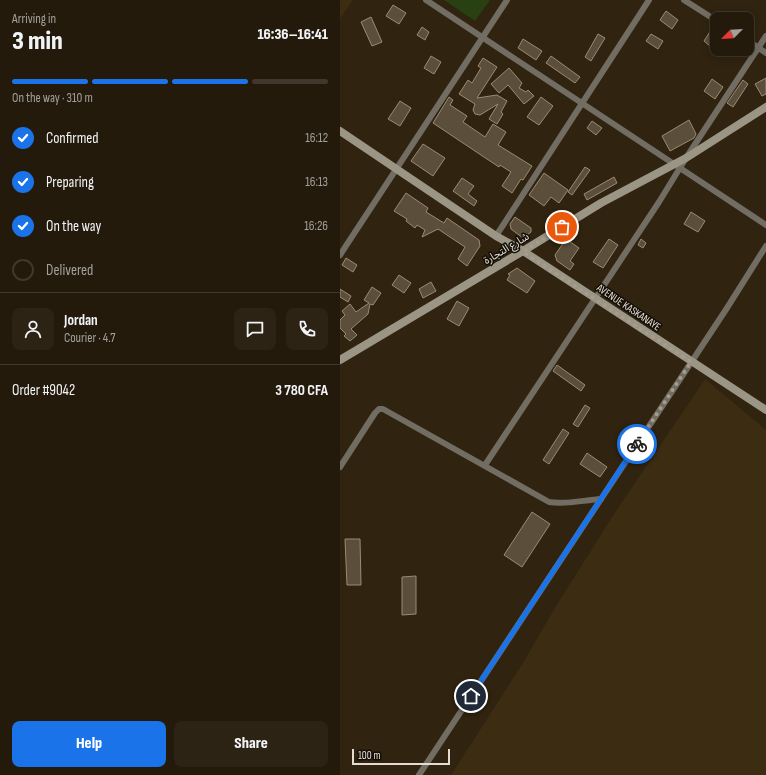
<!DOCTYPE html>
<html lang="en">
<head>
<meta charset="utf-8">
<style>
	body { margin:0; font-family:"Sofia Sans Condensed","Noto Sans Arabic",sans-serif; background:#2c2315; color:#f1f3f6; height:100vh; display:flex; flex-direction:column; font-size:15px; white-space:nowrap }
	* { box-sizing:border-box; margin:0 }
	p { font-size:13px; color:#a3a19d }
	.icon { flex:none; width:22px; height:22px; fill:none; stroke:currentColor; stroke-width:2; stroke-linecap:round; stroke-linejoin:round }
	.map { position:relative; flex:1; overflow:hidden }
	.details { display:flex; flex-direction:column; background:#241a0c; width:340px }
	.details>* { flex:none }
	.needle { width:26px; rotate:246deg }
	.buttons { position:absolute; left:370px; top:12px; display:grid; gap:8px }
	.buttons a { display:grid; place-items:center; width:44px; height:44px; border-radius:8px; background:#241a0c; box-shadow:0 2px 10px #0003,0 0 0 1px #41382d; font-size:20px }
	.scale { position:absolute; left:12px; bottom:10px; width:98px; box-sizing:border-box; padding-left:4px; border:2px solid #e5dcd1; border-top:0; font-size:11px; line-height:14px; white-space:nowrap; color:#e5dcd1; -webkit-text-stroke:3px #130e06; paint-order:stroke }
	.pin { position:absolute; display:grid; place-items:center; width:34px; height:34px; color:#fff; margin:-17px; border:2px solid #fff; border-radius:50%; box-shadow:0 1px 4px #0007 }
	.courier { position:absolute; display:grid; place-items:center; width:40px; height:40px; margin:-20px; border:3px solid #1a73e8; border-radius:50%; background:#fff; color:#222; box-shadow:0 1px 5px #0007 }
	.headline em { font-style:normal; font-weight:800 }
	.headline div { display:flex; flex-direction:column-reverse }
	.headline { display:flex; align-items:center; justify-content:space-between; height:68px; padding:0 12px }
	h1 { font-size:26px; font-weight:800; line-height:30px }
	.bar { display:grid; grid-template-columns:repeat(4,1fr); gap:6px 4px; align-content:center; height:48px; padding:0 12px }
	.bar i { height:5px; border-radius:3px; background:#41382d }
	.bar .current { background:#1a73e8 }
	.bar p { grid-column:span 4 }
	.line { display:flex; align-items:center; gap:10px; padding:0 12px; border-top:1px solid #41382d }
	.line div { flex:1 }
	.round { display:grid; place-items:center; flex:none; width:42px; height:42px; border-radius:8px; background:#2c2315 }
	ol { padding:0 12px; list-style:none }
	li { display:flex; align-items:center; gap:12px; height:44px }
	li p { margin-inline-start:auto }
	li .icon { padding:4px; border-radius:50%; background:#1a73e8; color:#fff; stroke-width:4 }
	li:last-child { color:#a3a19d }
	li i { width:22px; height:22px; border:2px solid #41382d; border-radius:50% }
	.primary-button { display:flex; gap:8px; margin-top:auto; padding:8px 12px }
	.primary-button a { flex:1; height:46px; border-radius:8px; background:#1a73e8; color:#fff; font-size:16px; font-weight:800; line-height:46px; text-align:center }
	.primary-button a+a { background:#2c2315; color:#f1f3f6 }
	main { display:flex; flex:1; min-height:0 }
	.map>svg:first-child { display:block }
</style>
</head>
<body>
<main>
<section class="details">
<div class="headline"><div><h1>3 min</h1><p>Arriving in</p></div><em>16:36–16:41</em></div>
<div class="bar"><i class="current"></i><i class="current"></i><i class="current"></i><i></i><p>On the way · 310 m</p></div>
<ol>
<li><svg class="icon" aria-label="check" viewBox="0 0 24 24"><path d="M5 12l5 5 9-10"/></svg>Confirmed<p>16:12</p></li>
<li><svg class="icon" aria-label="check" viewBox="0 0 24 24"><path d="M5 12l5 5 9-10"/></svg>Preparing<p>16:13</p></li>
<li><svg class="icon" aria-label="check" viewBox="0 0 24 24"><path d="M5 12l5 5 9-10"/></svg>On the way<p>16:26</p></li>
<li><i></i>Delivered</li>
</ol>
<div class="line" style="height:72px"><a class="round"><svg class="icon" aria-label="person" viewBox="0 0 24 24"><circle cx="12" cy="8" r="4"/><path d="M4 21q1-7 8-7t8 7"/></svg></a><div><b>Jordan</b><p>Courier · 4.7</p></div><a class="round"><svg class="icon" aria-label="chat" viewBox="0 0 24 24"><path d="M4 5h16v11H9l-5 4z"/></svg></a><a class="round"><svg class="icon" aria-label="phone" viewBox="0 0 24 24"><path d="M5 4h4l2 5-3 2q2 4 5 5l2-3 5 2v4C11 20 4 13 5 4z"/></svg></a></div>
<div class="line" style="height:52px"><div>Order #9042</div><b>3 780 CFA</b></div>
<div class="primary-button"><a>Help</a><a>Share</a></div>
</section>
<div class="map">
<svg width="426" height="775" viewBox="0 0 426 775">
	<rect width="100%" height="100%" fill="#302310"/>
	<!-- built -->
	<g fill="#3c2c12">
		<path d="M0,0H13L0,19Z"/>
		<path d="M365,379L426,430V775H111L183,663L216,606L274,514Z"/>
	</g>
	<!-- green -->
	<path fill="#294013" d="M104,0H150L135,21Z"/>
	<!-- building -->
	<g fill="#5b4e3a" stroke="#9a8b75">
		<path d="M53,5L66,13L59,24L46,16Z"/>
		<path d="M326,11L338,20L332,29L320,20Z"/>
		<path d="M31,17L42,42L32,46L21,22Z"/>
		<path d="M82,27L89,32L85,40L77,35Z"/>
		<path d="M371,30L377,34V46L374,44L371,47L364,41Z"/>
		<path d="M258,34L265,38L251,61L245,57Z"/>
		<path d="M311,34L323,41L318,49L306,41Z"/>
		<path d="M183,39L202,51L196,60L178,48Z"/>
		<path d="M381,49H396L391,56Z"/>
		<path d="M91,56L101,62L94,74L84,68Z"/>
		<path d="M211,56L240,77L235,83L206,63Z"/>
		<path d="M143,58L157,67L137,98L157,95L167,101L161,112L163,114L157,124L149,119L158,104L140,115L135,114L133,110L135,104L119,94L128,80L132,83L141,68L138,66Z"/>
		<path d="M169,68L182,83L179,88L186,92L188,90L194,96L184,104L168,85L159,93L151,84Z"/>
		<path d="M426,78V94L422,96L415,84Z"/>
		<path d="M372,79L383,87L375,99L364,91Z"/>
		<path d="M403,80L408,84L393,107L387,103Z"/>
		<path d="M109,97L113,100L110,105L127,116L123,122L145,137L153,124L166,132L158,145L192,166L183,180L181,179L172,193L162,186L171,172L160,165L159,167L93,123Z"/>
		<path d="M201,97L213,106L199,125L187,117Z"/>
		<path d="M60,101L71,108L60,126L48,119Z"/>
		<path d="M349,120L356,134L354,138L330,151L322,136Z"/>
		<path d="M252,121L262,128L256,135L247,128Z"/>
		<path d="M83,144L105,158L93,176L71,161Z"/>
		<path d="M245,167L250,170L232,195L228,192Z"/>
		<path d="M204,173L228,190L219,203L211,197L204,206L189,195Z"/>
		<path d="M274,177L277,183L247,200L244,194Z"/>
		<path d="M122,178L134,186L128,194L137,201L134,206L113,191Z"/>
		<path d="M66,193L88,208L86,212L104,223L107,218L139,240L140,246L127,266L118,259L125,247L98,229L82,237L85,230L77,225L75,228L66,221L67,219L54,211Z"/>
		<path d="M351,212L365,221L358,232L344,224Z"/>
		<path d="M175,217L191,228V232L183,238L171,229L170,224Z"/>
		<path d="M226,239L239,248L230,261L234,264L230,270L217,261L215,255Z"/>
		<path d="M269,239L278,245L263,268L253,262Z"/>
		<path d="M301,239L306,243L303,248L298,245Z"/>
		<path d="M6,258L17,265L13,272L2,265Z"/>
		<path d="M177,268L195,281L187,293L167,280L170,275L168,274Z"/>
		<path d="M59,275L71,283L64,293L52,285Z"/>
		<path d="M91,282L96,291L83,298L79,289Z"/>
		<path d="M32,287L41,293L33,305L30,304L28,314L11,329L17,335L10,341L4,336L6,334L0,328V320L5,315L2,311L10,304L16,312L29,303L24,300Z"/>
		<path d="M0,289L11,296L8,302L0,297Z"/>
		<path d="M117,301L129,308L119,326L107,319Z"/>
		<path d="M217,365L245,385L241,391L213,371Z"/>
		<path d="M245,405L250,408L238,427L233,424Z"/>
		<path d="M223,429L229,433L209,464L203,460Z"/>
		<path d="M247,453L267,467L260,477L240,464Z"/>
		<path d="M192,512L210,524L182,567L164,555Z"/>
		<path d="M5,539H20L21,585H7Z"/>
		<path d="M76,576V614L62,615V577Z"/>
	</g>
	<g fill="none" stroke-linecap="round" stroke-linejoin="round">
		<!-- street -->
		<g stroke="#716d63" stroke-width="6">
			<path d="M86,0L426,225"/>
			<path d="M344,0L377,21"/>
			<path d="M407,40L426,53"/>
			<path d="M156,236L309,0"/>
			<path d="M0,255L167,0"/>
			<path d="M145,465L319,202L346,158L426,36"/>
			<path d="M0,467L35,413L39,409H43L209,502C225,505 244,500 261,499"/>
			<path d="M79,775L387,308L426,246"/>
		</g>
		<!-- secondary -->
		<g stroke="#9b9585" stroke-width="8">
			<path d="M0,131L156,236L183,251L255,298L426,410"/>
			<path d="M0,360L183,251L261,203L346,158L426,107"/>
		</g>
	</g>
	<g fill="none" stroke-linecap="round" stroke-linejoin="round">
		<!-- done -->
		<path stroke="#a69b8d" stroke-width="4" stroke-dasharray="0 7.2" d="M222,227L183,252L351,362L297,444"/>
		<!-- route -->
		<path stroke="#1a73e8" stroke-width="5" d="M131,696L297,444"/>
	</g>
	<g text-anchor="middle" stroke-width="3" stroke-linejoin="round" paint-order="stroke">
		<!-- street labels -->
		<g font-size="11" fill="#e5dcd1" stroke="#130e06">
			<text transform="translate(166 248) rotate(-31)" y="4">شارع التجارة</text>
			<text transform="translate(289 307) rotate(34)" y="4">AVENUE KASKANAYE</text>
		</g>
	</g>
</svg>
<div class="buttons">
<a><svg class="needle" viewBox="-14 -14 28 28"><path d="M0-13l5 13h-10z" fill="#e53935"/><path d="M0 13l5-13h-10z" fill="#a3a19d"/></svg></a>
</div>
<div class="scale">100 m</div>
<div class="pin" style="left:222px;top:227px;background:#ea580c"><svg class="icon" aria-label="bag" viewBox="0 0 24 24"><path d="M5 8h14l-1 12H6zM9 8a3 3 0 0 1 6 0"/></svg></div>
<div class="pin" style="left:131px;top:696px;background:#1f2937"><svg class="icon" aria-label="home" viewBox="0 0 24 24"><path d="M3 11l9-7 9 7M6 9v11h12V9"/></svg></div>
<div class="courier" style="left:297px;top:444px"><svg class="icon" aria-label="bike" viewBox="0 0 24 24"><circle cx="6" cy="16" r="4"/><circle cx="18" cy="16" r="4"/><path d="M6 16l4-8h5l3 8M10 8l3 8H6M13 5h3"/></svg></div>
</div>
</main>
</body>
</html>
